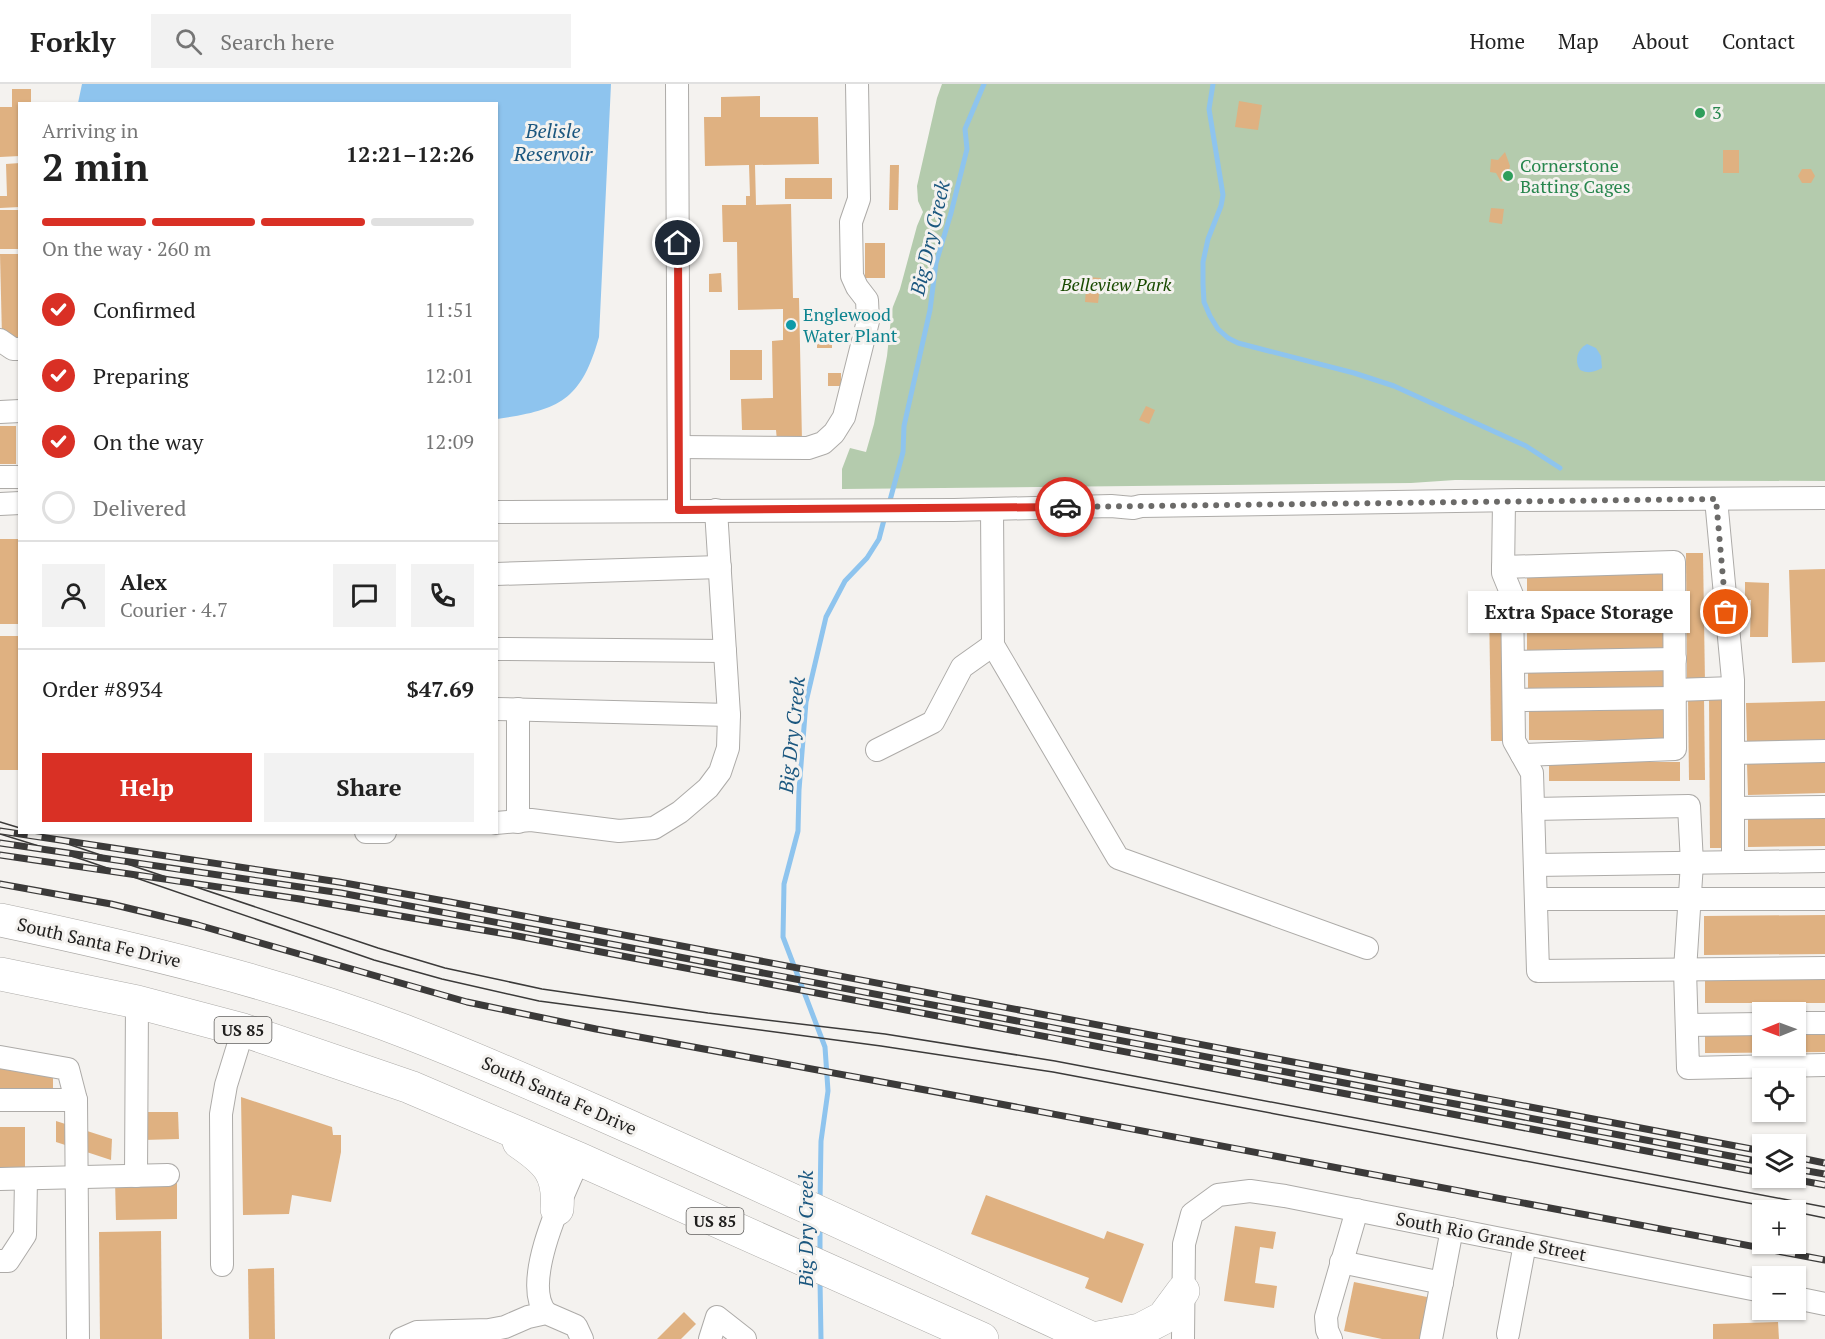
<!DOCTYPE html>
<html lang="en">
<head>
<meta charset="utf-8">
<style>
	body { margin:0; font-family:"PT Serif",serif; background:#f2f2f2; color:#222; height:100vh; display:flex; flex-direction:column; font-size:22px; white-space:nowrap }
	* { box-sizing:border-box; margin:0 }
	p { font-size:20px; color:#767676 }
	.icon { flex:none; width:33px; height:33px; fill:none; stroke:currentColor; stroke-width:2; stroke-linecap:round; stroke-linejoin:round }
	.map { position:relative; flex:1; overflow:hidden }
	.panel { position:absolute; left:18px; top:18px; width:480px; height:732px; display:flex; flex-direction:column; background:#fff; border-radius:0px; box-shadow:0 2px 4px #0004 }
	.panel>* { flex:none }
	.needle { width:39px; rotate:269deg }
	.buttons { position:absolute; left:1752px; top:918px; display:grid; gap:12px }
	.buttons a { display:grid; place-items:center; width:54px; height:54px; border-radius:0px; background:#fff; box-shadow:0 2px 4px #0004; font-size:30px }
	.pin { position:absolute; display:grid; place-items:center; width:51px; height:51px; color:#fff; margin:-26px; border:3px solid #fff; border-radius:50%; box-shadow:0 2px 6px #0007 }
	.courier { position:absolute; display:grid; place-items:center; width:60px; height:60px; margin:-30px; border:4px solid #d93025; border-radius:50%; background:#fff; color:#222; box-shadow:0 2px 8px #0007 }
	.bubble { position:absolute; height:42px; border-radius:0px; background:#fff; box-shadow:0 2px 4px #0004; font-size:20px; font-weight:600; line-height:42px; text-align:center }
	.summary em { font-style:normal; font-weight:600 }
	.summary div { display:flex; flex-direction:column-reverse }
	.summary { display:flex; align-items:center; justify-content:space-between; height:102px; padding:0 24px }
	h1 { font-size:39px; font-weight:600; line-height:45px }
	.bar { display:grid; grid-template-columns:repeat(4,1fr); gap:9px 6px; align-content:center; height:72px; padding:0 24px }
	.bar i { height:8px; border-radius:4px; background:#e0e0e0 }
	.bar .active { background:#d93025 }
	.bar p { grid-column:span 4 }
	.line { display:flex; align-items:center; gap:15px; padding:0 24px; border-top:2px solid #e0e0e0 }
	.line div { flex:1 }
	.round { display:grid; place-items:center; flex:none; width:63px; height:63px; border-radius:0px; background:#f2f2f2 }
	ol { padding:0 24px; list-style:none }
	li { display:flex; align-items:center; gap:18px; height:66px }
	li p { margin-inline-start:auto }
	li .icon { padding:6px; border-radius:50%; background:#d93025; color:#fff; stroke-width:4 }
	li:last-child { color:#767676 }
	li i { width:33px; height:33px; border:3px solid #e0e0e0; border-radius:50% }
	.cta { display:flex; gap:12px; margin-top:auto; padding:12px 24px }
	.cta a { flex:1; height:69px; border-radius:0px; background:#d93025; color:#fff; font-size:24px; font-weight:600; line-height:69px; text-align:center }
	.cta a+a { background:#f2f2f2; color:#222 }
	header { display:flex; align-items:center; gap:36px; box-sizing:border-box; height:84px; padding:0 30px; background:#fff; border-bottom:2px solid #e0e0e0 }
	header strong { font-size:28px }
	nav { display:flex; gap:33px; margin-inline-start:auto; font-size:21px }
	.search { width:420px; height:54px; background:#f2f2f2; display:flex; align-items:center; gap:15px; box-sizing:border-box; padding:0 21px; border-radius:0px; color:#767676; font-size:22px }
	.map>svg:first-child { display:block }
</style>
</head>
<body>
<header>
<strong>Forkly</strong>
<div class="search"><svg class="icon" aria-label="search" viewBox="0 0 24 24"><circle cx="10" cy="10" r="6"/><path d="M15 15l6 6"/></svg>Search here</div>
<nav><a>Home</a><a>Map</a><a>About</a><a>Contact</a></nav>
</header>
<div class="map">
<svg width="1825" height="1255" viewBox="0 0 1825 1255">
	<rect width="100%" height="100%" fill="#f4f2ef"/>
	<!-- green -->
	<path fill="#b4cbad" d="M942,0H1825V397L1455,396L1411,399L842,405V385L850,364L866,368L874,340L887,272L892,225L900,205L917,142L923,128L918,117L917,102L937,14Z"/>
	<!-- water -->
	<g fill="#8ec4ee">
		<path d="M82,0H611L599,253C581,317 559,326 497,335L496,20L78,19Z"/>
		<path d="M1587,260L1596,264L1601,272L1602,284C1594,288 1589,290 1580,286C1574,277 1577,265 1587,260Z"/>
	</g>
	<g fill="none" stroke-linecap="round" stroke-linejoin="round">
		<!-- stream -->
		<g stroke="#8ec4ee" stroke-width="5">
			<path d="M1213,0L1209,25L1223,111L1221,122L1208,155L1203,178V200L1204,218L1210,232L1218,245L1228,254L1238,259L1354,289L1394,302L1526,362L1560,384"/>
			<path d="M889,420L903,368L904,342L930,226L936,179L951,129L967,65L965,45L984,0"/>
			<path d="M820,1118L821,1057L828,1007L825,963L783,853L784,800L798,747L799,706L806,618L826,533L845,497L867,474L879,455L885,432"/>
			<path d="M820,1142V1172"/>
			<path d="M820,1196L821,1255"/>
		</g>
	</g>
	<!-- building -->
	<g fill="#dfb181">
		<path d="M12,5H31V20H20V72L0,73V23H12Z"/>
		<path d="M760,12V33H818L819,80L755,81L756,121L791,120L793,214H799L802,357H777L776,346H742L741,315L773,314L772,257L783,256V225L738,226L737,158H723L722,121H746V112H750L749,81L705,82L704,33H721V13Z"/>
		<path d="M1239,17L1262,21L1258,46L1235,43Z"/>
		<rect x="1723" y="66" width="16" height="23"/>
		<path d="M1505,68L1510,82L1508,90L1501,98L1496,89L1490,88L1491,75L1498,76Z"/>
		<path d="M20,79V123L0,124V112H7L6,80Z"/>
		<path d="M890,81H899L898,126H889Z"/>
		<path d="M1802,85H1811L1815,92L1811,99H1802L1798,92Z"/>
		<rect x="785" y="94" width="47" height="21"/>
		<path d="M1491,124L1504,125L1502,140L1489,138Z"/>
		<rect x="0" y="126" width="20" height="39"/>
		<rect x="865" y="159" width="20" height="35"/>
		<path d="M0,170H18L19,253H2Z"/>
		<path d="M721,189L722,208H709V190Z"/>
		<path d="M1087,193L1101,194L1098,219L1085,218Z"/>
		<rect x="817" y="252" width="15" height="12"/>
		<rect x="730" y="266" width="32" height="30"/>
		<rect x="828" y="289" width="13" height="13"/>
		<path d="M1146,322L1155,326L1149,340L1139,336Z"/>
		<rect x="0" y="342" width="16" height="38"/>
		<rect x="0" y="455" width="20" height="85"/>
		<path d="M1686,469H1703L1705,600H1687Z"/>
		<path d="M1825,485V578L1792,579L1789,486Z"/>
		<path d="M1665,488V519L1527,520V489Z"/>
		<path d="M1745,498L1769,499L1768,553H1750L1751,516H1745Z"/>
		<path d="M1489,519H1504L1506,657H1491Z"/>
		<path d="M1527,540H1667V565L1527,566Z"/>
		<rect x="0" y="552" width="20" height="134"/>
		<path d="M1667,587V603L1528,604V588Z"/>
		<path d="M1704,613L1705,696H1689L1688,614Z"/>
		<path d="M1709,613H1725L1726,764H1710Z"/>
		<path d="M1825,617V656L1747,658L1746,619Z"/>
		<path d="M1667,624L1668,656H1529V625Z"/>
		<rect x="1549" y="678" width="131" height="19"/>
		<path d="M1825,678V709L1748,711L1747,680Z"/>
		<path d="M1825,731V762L1748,763V732Z"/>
		<path d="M1825,831V870L1704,871V832Z"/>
		<rect x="1705" y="895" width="120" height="24"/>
		<path d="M1705,944H1762V962H1796V944H1825V968L1705,969Z"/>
		<rect x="0" y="985" width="53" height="20"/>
		<path d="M241,1013L332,1043L333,1051H341V1068L331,1118L292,1111L289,1130L243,1131Z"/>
		<path d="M142,1028H178L179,1055L143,1056Z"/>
		<path d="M56,1037L112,1055L111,1076L56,1058Z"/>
		<rect x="0" y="1043" width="25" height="47"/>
		<path d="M177,1096V1135L116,1136L115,1097Z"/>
		<path d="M986,1111L1104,1155L1107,1147L1144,1160L1122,1219L1085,1204L1089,1194L971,1150Z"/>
		<path d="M1235,1142L1276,1148L1273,1165L1260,1163L1255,1199L1277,1202L1274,1224L1224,1217Z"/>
		<path d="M161,1147L162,1255H100L99,1148Z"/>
		<path d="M274,1184L275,1255H249L248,1185Z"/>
		<path d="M1354,1198L1432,1214L1424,1255H1382L1344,1247Z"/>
		<path d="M684,1228L696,1240L681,1255H657Z"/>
		<path d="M1778,1238L1779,1255H1713V1240Z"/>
	</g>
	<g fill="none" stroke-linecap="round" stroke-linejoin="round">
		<defs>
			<g id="minor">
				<path d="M677,0L679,426"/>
				<path d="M0,256L13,265H20"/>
				<path d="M0,328L20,327"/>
				<path d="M679,363L808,364L823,359L834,349L844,333L868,237L867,216L857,203L852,192L851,138L859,115L857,0"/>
				<path d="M0,393H20"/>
				<path d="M1716,415L1733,596V778"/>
				<path d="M1504,417L1503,489L1512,511L1514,657L1532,689L1538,887L1825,884"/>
				<path d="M0,420L20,419"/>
				<path d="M992,425L993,561L1118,774L1367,864"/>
				<path d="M496,428L954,426L1111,422L1133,424L1141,422L1518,416L1825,414"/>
				<path d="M1503,483L1674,478L1675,665L1522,671"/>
				<path d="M496,490L720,483"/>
				<path d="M1513,533L1674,531"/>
				<path d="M496,565L725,567"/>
				<path d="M1513,578L1675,575"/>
				<path d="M1675,606L1733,604"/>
				<path d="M1514,616L1675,614"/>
				<path d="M496,625L729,631"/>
				<path d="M877,666L933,638L962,583L993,561"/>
				<path d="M1733,669L1825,667"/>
				<path d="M1733,724L1825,723"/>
				<path d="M1533,725L1689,722L1692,779L1685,886L1688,984L1825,981"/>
				<path d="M518,738V625"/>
				<path d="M496,739L531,736L619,747L654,744L680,728L708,704L720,688L728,664L729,631L716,426"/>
				<path d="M366,748H385"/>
				<path d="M1535,781L1825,777"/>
				<path d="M1536,815H1825"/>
				<path d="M1796,939H1825"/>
				<path d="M1687,941L1762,940"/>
				<path d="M0,973L68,985L76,1016L78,1255"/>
				<path d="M0,1016H76"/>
				<path d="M136,1092L137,918"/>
				<path d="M0,1095L168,1091"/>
				<path d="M0,1177H8L25,1151L26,1095"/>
				<path d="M1341,1178L1442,1199"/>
				<path d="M222,1181L221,1030L226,1001L243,946"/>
				<path d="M1796,1214L1825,1220"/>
				<path d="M546,1229C520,1198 565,1107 579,1075"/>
				<path d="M1508,1250L1525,1160"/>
				<path d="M401,1255L417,1248L489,1246L505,1243L528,1233L546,1229L576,1242L582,1255"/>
				<path d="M710,1255L717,1233L745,1255"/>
				<path d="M1183,1255L1184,1160L1192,1130L1218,1111L1250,1107L1285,1112L1762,1207"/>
				<path d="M1331,1255L1327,1246L1326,1233L1357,1126"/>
				<path d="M1431,1255L1452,1145"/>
			</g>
			<g id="highway">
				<path d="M0,836C137,865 273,897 404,947C483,977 560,1012 637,1046C790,1114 941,1185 1093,1255"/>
				<path d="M0,890L137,918L243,946L410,1003L579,1075L982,1255"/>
				<path d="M519,1058C547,1077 560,1089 557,1125"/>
				<path d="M1093,1255L1140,1246L1163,1234L1183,1207"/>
			</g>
		</defs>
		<!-- minor casing -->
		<use href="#minor" stroke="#adaba8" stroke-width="24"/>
		<!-- highway casing -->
		<use href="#highway" stroke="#adaba8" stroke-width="34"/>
		<!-- minor -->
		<use href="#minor" stroke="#fff" stroke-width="22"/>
		<!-- highway -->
		<use href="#highway" stroke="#fff" stroke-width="33"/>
		<!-- tram -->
		<g stroke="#3b3a39" stroke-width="1.5">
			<path d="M0,738L20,744"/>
			<path d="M32,748L378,864L445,884L542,905L708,929L885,950L1055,977L1825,1123"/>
			<path d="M0,750L84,776L374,876L442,895L539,917L881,962L1053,988L1785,1126"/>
			<path d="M1796,1128L1825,1134"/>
		</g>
		<defs>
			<g id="rail">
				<path d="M0,747L339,798L450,818L1762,1067"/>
				<path d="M0,759L341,809L1762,1078"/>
				<path d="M0,771L300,815L512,851L1762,1089"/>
				<path d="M0,800L111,820L198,841L467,918L596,945L947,1010L1825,1176"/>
				<path d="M1796,1073L1825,1079"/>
				<path d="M1796,1085L1825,1090"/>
				<path d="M1787,1094L1825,1101"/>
			</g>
		</defs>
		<!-- rail casing -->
		<use href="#rail" stroke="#3b3a39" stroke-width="7"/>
		<!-- rail -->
		<use href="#rail" stroke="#f4f2ef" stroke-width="4.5" stroke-dasharray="14" stroke-linecap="butt"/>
	</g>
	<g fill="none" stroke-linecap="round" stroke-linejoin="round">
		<!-- done -->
		<path stroke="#6b6a68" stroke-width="6" stroke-dasharray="0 10.8" d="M1065,423L1716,415L1726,528"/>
		<!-- route -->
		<path stroke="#d93025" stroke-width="8" d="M678,159L679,426L1065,423"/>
	</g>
	<!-- markers -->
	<g fill="#2e9e5b" stroke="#f4f2ef" stroke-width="2">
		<circle cx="1700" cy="29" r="6"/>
		<circle cx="1508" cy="92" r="6"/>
	</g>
	<circle fill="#0f9aa8" stroke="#f4f2ef" stroke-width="2" cx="791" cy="241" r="6"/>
	<g text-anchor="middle" stroke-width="6" stroke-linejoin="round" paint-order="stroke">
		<!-- shield labels -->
		<g fill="#f4f2ef" stroke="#605f5d" stroke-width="1.5">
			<rect x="214.5" y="933" width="57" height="26" rx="4.5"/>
			<rect x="686.5" y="1124" width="57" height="26" rx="4.5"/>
		</g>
		<g font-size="16" font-weight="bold" fill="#21201f">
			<text x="243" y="952">US 85</text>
			<text x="715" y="1143">US 85</text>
		</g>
		<!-- leisure labels -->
		<g font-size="18" fill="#27864d" stroke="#f4f2ef" text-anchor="start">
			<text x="1712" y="35">3</text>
			<text x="1520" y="88">Cornerstone<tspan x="1520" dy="21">Batting Cages</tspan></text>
		</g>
		<!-- park labels -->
		<g font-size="18" font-style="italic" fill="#194a00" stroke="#f4f2ef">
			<text x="1116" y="207">Belleview Park</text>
		</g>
		<!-- culture labels -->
		<g font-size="18" fill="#0d838f" stroke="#f4f2ef" text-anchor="start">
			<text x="803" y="237">Englewood<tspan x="803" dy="21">Water Plant</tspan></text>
		</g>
		<!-- street labels -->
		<g font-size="18" fill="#21201f" stroke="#f4f2ef">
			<text transform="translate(99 859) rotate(13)" y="6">South Santa Fe Drive</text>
			<text transform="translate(559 1012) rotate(24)" y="6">South Santa Fe Drive</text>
			<text transform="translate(1491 1153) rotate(11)" y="6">South Rio Grande Street</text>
		</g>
		<!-- water labels -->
		<g font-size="20" font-style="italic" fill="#1b577f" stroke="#f4f2ef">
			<text x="553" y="54">Belisle<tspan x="553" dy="23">Reservoir</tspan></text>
			<text transform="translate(930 154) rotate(-77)" y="7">Big Dry Creek</text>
			<text transform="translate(792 651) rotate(-84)" y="7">Big Dry Creek</text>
			<text transform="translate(806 1145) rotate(-90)" y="7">Big Dry Creek</text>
		</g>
	</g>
</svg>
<div class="buttons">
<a><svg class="needle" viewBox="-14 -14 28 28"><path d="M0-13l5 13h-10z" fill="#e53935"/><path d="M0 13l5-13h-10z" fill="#767676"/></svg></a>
<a><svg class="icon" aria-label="locate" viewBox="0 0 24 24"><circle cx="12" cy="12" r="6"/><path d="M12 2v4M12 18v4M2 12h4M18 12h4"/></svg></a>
<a><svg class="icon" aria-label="layers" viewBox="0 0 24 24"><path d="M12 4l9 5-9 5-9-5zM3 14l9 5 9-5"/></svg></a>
<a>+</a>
<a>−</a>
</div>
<div class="pin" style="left:1726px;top:528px;background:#ea580c"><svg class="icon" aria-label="bag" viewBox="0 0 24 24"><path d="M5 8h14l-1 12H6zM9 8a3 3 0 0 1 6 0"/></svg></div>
<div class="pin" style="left:678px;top:159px;background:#1f2937"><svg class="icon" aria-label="home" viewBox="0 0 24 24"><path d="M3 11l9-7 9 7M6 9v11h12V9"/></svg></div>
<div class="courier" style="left:1065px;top:423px"><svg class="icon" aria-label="car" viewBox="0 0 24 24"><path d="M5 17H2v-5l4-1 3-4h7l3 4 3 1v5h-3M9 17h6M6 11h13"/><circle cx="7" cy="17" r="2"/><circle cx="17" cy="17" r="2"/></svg></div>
<div class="bubble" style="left:1468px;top:507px;width:222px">Extra Space Storage</div>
<section class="panel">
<div class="summary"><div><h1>2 min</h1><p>Arriving in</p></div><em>12:21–12:26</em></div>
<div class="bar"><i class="active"></i><i class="active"></i><i class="active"></i><i></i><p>On the way · 260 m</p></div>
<ol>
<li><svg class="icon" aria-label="check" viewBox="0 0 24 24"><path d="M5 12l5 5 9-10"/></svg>Confirmed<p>11:51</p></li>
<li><svg class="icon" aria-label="check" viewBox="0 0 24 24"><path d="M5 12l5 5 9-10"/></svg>Preparing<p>12:01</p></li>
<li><svg class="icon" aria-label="check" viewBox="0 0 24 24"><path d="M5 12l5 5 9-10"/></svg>On the way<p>12:09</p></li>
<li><i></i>Delivered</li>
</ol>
<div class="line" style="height:108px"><a class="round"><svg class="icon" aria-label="person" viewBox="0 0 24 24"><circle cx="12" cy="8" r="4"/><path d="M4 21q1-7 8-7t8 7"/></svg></a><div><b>Alex</b><p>Courier · 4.7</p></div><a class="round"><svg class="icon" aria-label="chat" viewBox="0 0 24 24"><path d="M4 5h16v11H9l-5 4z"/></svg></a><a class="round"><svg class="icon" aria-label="phone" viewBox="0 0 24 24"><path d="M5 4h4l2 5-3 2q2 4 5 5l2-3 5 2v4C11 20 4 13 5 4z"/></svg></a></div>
<div class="line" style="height:78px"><div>Order #8934</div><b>$47.69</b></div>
<div class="cta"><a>Help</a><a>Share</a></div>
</section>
</div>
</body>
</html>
